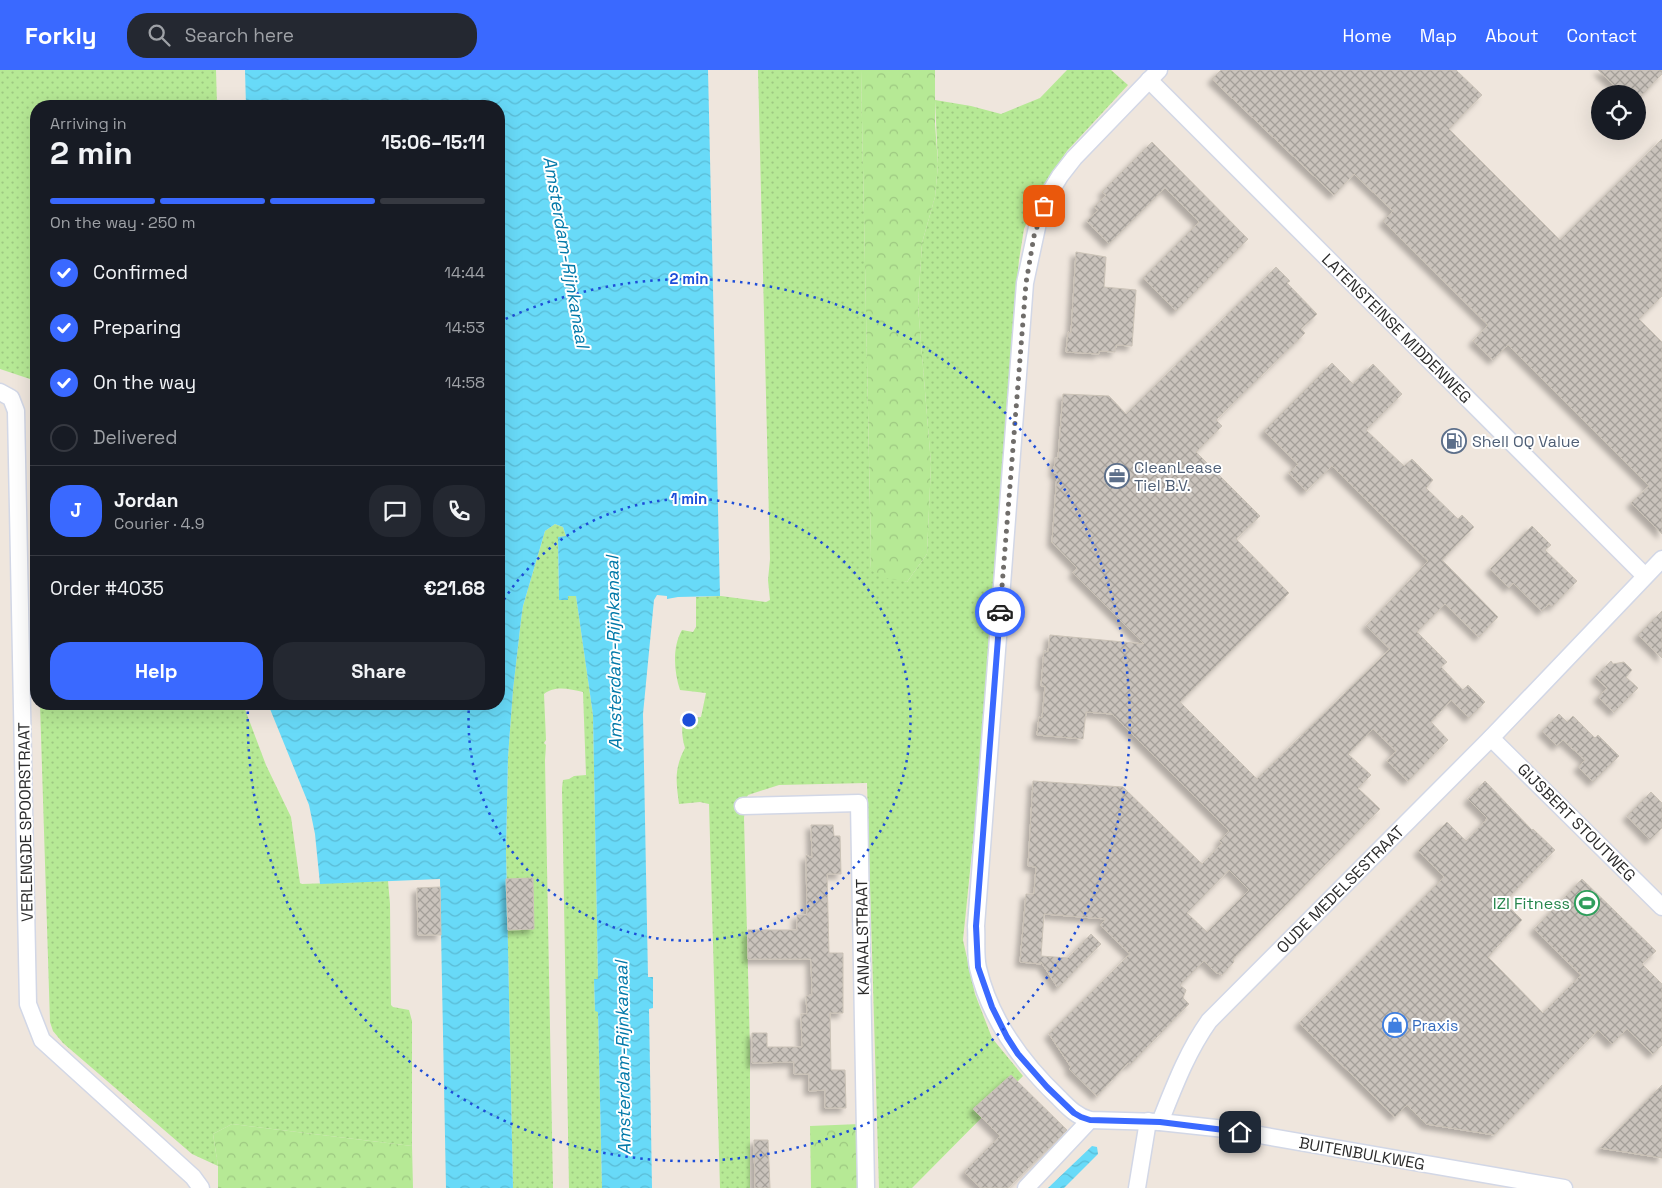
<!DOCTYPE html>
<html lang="en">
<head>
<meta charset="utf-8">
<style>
	body { margin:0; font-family:"Space Grotesk",sans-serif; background:#242831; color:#f1f3f6; height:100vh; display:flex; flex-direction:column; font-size:19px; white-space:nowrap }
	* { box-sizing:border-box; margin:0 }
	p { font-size:16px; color:#9ea1a6 }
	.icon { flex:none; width:28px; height:28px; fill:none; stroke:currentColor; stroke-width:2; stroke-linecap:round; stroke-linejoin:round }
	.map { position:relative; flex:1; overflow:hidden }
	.side { position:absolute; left:30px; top:30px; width:475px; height:610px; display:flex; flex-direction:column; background:#171b24; border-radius:20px; box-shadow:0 5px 20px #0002 }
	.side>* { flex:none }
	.fabs { position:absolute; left:1591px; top:15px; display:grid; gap:10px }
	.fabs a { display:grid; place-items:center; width:55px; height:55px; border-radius:50%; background:#171b24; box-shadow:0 5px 20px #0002; font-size:25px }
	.pin { position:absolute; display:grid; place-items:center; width:42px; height:42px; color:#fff; margin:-21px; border-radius:10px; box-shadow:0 2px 8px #0006 }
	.courier { position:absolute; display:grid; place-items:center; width:50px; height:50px; margin:-25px; border:4px solid #3a69ff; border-radius:50%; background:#fff; color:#222; box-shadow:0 1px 6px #0007 }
	.headline em { font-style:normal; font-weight:600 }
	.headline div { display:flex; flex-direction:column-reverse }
	.headline { display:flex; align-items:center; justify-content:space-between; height:85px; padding:0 20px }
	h1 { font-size:32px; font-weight:600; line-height:38px }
	.bar { display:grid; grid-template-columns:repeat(4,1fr); gap:8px 5px; align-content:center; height:60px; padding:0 20px }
	.bar i { height:6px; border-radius:4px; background:#363941 }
	.bar .on { background:#3a69ff }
	.bar p { grid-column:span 4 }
	.line { display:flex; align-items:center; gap:12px; padding:0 20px; border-top:1px solid #363941 }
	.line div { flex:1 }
	.round { display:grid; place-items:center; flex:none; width:52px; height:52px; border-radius:20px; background:#242831 }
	ol { padding:0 20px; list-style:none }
	li { display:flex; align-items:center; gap:15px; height:55px }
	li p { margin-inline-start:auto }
	li .icon { padding:5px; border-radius:50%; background:#3a69ff; color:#fff; stroke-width:4 }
	li:last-child { color:#9ea1a6 }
	li i { width:28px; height:28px; border:2px solid #363941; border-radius:50% }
	.button { display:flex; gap:10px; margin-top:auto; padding:10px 20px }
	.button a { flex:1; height:58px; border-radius:20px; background:#3a69ff; color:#fff; font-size:20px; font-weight:600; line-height:58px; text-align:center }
	.button a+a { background:#242831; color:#f1f3f6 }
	header { display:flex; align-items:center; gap:30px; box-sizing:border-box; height:70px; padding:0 25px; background:#3a69ff; color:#fff }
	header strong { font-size:24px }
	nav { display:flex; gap:28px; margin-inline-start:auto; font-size:18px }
	.search { width:350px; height:45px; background:#242831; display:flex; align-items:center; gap:12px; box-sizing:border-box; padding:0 18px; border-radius:20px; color:#9ea1a6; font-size:19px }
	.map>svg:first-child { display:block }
</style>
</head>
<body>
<header>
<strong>Forkly</strong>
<div class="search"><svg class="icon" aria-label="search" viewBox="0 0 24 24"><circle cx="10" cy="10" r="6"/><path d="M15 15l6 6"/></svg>Search here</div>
<nav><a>Home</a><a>Map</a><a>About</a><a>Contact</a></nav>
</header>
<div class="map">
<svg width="1662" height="1118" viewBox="0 0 1662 1118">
	<defs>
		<pattern id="grass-dots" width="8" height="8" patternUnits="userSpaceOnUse" patternTransform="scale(1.25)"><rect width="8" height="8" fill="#b6e995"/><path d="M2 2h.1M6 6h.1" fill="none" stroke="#9dc881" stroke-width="1.8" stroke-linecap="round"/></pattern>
		<pattern id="forest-crowns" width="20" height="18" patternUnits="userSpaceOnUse" patternTransform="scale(1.25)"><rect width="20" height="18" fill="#b6e995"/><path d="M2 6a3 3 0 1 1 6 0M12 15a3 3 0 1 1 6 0" fill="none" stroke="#9dc881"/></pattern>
		<pattern id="water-waves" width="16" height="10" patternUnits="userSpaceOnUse" patternTransform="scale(1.25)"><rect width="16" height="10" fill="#68daf8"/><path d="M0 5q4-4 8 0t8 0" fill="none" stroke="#5abbd5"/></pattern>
		<pattern id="building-cross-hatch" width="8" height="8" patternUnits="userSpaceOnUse" patternTransform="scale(1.25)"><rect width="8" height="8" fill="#cac3bc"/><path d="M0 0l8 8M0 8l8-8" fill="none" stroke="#a49f99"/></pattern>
		<filter id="shadow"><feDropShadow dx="-4.5" dy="4.5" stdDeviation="2.5" flood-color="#0004"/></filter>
	</defs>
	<rect width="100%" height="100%" fill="#efe6dd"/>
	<!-- grass -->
	<g fill="url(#grass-dots)">
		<path d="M0,0H216L217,36H36V488L30,309L0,299Z"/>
		<path d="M758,0H861L871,485L870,499L907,512L927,484L931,394L918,236L922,173L935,127L938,94L935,30L971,36L1001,44L1040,28L1067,0H1111L1128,15L1067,81L1043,116L1024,159L1019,190L1014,243L1001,447L984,664L963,870L975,924L992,968L1023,1006L912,1118H879L867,713L779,715L748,725L746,729L744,748L750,979V1118H720L709,734L700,732L679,734C676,711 674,699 685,678C682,667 681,659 684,649L701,647L706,623L680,620C674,602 672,577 682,560L693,562L696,557V527L721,526L766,532L770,530L768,510L770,489Z"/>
		<path d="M555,454L563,457L566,466L558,467L559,530H568V526H576L593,645L598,909H594L595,941H598L602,1118H569L562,718L563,710L569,709L574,706L586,705L583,622C570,619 555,615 544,624L546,670L544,673L546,675L545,690L553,1118H513L506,781L508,687L513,620L521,550L523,536L545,461Z"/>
		<path d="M40,634H243L266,695L291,747L300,813L302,814L388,811L390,834L391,935L393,937L409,940L412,951V1076L232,1054L213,1064L218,1096L192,1084L63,973L53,961L50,952Z"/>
	</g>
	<!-- forest -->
	<g fill="url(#forest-crowns)">
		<path d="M861,0H935V54L938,94L935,127L922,173L918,236L931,394L927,484L907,512L880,507L870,499L871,485Z"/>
		<path d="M232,1054L412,1076L413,1118H218V1096L213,1064Z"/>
		<path d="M860,1054L862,1118H811L810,1056Z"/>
	</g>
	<!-- water -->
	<g fill="url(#water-waves)">
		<path d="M245,0H708L720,526L678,527L667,529V526L657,525L654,530L643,644L648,907H653V938L649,939L652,1118H602L598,942L595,941L594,909H598L593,645L576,526H568V530H559L558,467L566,466L563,457L555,454L545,461L523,536L521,550L513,620L508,687L506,781L513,1118H446L440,809L320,814L315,764L309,735L268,634H499V36H246Z"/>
		<path d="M1092,1076L1097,1077L1098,1084L1064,1118H1048Z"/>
	</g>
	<!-- building -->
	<g fill="url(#building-cross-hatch)" stroke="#cac2b6" fill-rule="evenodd" filter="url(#shadow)">
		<path d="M1221,0H1456L1482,25L1449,59L1560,170L1662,69V226L1639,249L1662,272V464L1631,433L1649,416L1508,275L1493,290L1473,271L1488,255L1383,151L1393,141L1354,104L1334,125L1212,9Z"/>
		<path d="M1598,0H1662V4L1643,24H1623Z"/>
		<path d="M1152,72L1248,169L1176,241L1143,208L1199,152L1165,118L1109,174L1087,151L1098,140L1094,137L1106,125L1102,122Z"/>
		<path d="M1076,182L1106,187L1104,217L1136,220L1132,276L1116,275L1115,282L1099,281V284L1066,282L1068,262L1071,263Z"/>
		<path d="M1276,197L1290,211L1287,213L1317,244L1301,259L1305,263L1216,350L1222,356L1196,382L1260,446L1236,469L1289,523L1180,632L1257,709L1390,579L1366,556L1428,491L1332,396L1306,421L1289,403L1298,394L1264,361L1332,293L1353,314L1373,294L1402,324L1366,360L1404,396L1412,389L1433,410L1426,418L1458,449L1462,445L1474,457L1442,490L1498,547L1479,567L1445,534L1417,562L1447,592L1441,597L1463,620L1468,615L1485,632L1469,648L1451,630L1431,652L1448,670L1408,711L1387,691L1396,681L1373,659L1348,684L1371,705L1358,718L1380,739L1233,889L1234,892L1222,905L1215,902L1204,891L1180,915L1186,920L1183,928L1189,934L1130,995L1128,993L1097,1026L1069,999L1071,997L1049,964L1130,884L1100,855L1106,849L1044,844L1041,886L1068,888L1091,864L1101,874L1058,918L1041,892V894L1020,892L1026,824H1034L1036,797L1028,796L1033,711L1123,717L1202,794L1222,773L1219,771L1229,761L1112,644L1086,642L1083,669L1037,665L1039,647L1042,648L1045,616H1041L1044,581L1048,582L1050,565L1144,574L1073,503L1077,498L1052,472L1057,404L1054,403L1055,388H1058L1063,324L1109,326L1126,344ZM1229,800L1249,820L1207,862L1187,843Z"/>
		<path d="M1532,456L1551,475L1545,480L1577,511L1552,537L1549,534L1542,541L1513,513L1509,518L1490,499Z"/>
		<path d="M1662,541V588L1638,565Z"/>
		<path d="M1611,591L1613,594L1624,592L1632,600L1626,607L1638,618L1614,642L1598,627L1607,618L1595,607Z"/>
		<path d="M1559,644L1567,652L1573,646L1595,668L1598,665L1619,686L1593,712L1578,697L1585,690L1563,670L1557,676L1542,661Z"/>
		<path d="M1485,711L1532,760L1533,759L1555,780L1504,832L1522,850L1488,887L1543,943L1581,905L1534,859L1582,809L1656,881L1642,894L1662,914V975L1653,984L1627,959L1612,974L1598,960L1494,1065L1426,1054L1407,1035L1395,1047L1299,953L1444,807L1418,781L1447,752L1466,771L1486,750L1487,748L1468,729Z"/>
		<path d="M1651,722L1662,733V758L1650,770L1627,746Z"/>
		<path d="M811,755H833L834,766H840L841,804H827L829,883H843V943H830L831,1000H845L846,1038H825V1020L809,1021V1004H794V992L752,993V963H767V977H802L801,944H807L806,926L812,925L811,889H748V860H797V845H807L806,785L812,788Z"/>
		<path d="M533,808L534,859L508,860L506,809Z"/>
		<path d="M440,817L441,865H418L417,818Z"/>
		<path d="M1011,1005L1067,1060L1008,1118H981L964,1102L1000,1066L973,1039Z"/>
		<path d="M1662,1015V1088L1600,1078Z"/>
		<path d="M754,1070H768L770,1118H755Z"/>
	</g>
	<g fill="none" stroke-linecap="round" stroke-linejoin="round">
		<defs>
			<g id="street">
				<path d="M1159,0L1074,88L1060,106L1049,124L1039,148L1025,213L976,856C977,869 975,885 978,898C990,949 1021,992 1059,1028C1068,1037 1076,1046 1090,1050L1160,1052L1225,1059L1564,1118"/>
				<path d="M1149,10L1645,506"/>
				<path d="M0,322L11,328L16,341L28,934L42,970L193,1107L201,1118"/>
				<path d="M1491,668L1662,837"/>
				<path d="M743,736L859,733L866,1118"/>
				<path d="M1160,1052C1174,1017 1187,982 1209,951L1491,668L1662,489"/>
				<path d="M1026,1118L1090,1050"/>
				<path d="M1137,1118L1148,1051"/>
			</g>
		</defs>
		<!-- street casing -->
		<use href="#street" stroke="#d2d7e6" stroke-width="19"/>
		<!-- street -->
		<use href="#street" stroke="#fff" stroke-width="16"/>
	</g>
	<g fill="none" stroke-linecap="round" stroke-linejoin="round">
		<!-- done -->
		<path stroke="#706d6a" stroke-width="5" stroke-dasharray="0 9" d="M1000,542L1026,213L1034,166L1044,136"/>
		<!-- route -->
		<path stroke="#3a69ff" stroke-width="6" d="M1000,542L976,856L978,897L992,937L1007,967L1018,984L1047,1017L1074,1043L1081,1047L1090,1050L1160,1052L1240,1062"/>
	</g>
	<!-- distance rings -->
	<g fill="none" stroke="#1d4ed8" stroke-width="2.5" stroke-dasharray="2.5 5">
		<path d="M500 536A221 221 0 1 1 469 635"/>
		<path d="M499 252A441 441 0 1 1 248 635"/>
	</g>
	<!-- icons -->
	<defs>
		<symbol id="fuel-ring" viewBox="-11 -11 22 22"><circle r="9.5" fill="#fff" stroke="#5c6f8a" stroke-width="1.5"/><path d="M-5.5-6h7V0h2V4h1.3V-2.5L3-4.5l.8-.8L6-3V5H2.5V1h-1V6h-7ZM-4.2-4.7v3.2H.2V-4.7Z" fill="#5c6f8a"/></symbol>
		<symbol id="office-ring" viewBox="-11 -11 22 22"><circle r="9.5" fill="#fff" stroke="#5c6f8a" stroke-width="1.5"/><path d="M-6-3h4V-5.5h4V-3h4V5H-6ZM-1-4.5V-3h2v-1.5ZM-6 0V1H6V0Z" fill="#5c6f8a"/></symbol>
		<symbol id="stadium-ring" viewBox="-11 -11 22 22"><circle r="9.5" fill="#fff" stroke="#2e9e5b" stroke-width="1.5"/><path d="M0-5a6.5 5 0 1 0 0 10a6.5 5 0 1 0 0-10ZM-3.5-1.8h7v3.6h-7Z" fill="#2e9e5b"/></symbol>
		<symbol id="shop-ring" viewBox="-11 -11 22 22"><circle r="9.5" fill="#fff" stroke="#3f7fe0" stroke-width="1.5"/><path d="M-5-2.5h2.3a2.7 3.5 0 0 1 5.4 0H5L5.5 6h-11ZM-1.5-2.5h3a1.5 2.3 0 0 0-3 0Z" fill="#3f7fe0"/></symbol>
	</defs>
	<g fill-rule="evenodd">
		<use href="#fuel-ring" x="1440" y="357" width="28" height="28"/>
		<use href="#office-ring" x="1103" y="392" width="28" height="28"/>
		<use href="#stadium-ring" x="1573" y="819" width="28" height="28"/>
		<use href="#shop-ring" x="1381" y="941" width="28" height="28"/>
	</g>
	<g text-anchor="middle" stroke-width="4" stroke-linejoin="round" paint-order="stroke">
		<!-- street labels -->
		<g font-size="16" fill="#2c2c2c" stroke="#fff">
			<text transform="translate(1397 258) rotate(45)" y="6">LATENSTEINSE MIDDENWEG</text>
			<text transform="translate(25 752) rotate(-91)" y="6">VERLENGDE SPOORSTRAAT</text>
			<text transform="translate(1577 752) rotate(45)" y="6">GIJSBERT STOUTWEG</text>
			<text transform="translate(1340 819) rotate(-45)" y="6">OUDE MEDELSESTRAAT</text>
			<text transform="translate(862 867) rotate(-91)" y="6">KANAALSTRAAT</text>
			<text transform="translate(1362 1083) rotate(10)" y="6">BUITENBULKWEG</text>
		</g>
		<!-- service labels -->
		<g font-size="16" fill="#4e5e75" stroke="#fff" text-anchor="start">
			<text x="1472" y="377">Shell OQ Value</text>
			<text x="1134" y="403">CleanLease<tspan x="1134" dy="18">Tiel B.V.</tspan></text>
		</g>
		<!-- leisure labels -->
		<g font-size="16" fill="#27864d" stroke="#fff" text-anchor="end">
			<text x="1570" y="839">IZI Fitness</text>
		</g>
		<!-- shop labels -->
		<g font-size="16" fill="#366cbe" stroke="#fff" text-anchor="start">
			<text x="1412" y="961">Praxis</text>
		</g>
		<!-- water labels -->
		<g font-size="18" font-style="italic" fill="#0279a9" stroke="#fff">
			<text transform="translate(566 182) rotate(80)" y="6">Amsterdam-Rijnkanaal</text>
			<text transform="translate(614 583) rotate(-91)" y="6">Amsterdam-Rijnkanaal</text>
			<text transform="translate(623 988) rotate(-91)" y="6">Amsterdam-Rijnkanaal</text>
		</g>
	</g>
	<circle cx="689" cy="650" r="8" fill="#1d4ed8" stroke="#fff" stroke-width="2.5"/>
	<g font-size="15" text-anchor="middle" font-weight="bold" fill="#1d4ed8" stroke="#fff" stroke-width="4" stroke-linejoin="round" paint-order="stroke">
		<text x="689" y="214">2 min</text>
		<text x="689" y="434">1 min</text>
	</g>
</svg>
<div class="fabs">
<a><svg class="icon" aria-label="locate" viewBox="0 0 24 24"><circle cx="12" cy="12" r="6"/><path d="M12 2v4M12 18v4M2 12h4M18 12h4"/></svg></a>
</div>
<div class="pin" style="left:1044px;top:136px;background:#ea580c"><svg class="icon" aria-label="bag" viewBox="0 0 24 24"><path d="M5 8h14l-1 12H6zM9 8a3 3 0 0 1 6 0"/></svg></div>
<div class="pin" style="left:1240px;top:1062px;background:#1f2937"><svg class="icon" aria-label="home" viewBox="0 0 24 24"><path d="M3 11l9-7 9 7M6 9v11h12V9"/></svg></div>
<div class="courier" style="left:1000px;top:542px"><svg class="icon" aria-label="car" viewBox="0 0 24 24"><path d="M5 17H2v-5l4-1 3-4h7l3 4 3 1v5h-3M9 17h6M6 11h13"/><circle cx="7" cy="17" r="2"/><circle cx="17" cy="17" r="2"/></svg></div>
<section class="side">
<div class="headline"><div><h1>2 min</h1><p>Arriving in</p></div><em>15:06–15:11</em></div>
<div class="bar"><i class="on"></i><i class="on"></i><i class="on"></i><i></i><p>On the way · 250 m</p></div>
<ol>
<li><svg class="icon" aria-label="check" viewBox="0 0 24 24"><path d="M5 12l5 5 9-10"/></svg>Confirmed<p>14:44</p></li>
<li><svg class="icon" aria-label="check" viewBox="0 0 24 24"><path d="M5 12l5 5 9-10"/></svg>Preparing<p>14:53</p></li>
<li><svg class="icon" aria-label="check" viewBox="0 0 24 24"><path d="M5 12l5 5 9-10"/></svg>On the way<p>14:58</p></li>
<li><i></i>Delivered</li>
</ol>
<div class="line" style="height:90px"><b class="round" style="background:#3a69ff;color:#fff">J</b><div><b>Jordan</b><p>Courier · 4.9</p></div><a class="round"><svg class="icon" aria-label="chat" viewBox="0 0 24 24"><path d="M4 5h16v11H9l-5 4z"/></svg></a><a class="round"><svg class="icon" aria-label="phone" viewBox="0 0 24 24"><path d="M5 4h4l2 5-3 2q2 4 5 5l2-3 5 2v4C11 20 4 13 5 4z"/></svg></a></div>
<div class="line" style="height:65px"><div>Order #4035</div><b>€21.68</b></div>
<div class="button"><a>Help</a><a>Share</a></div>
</section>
</div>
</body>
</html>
